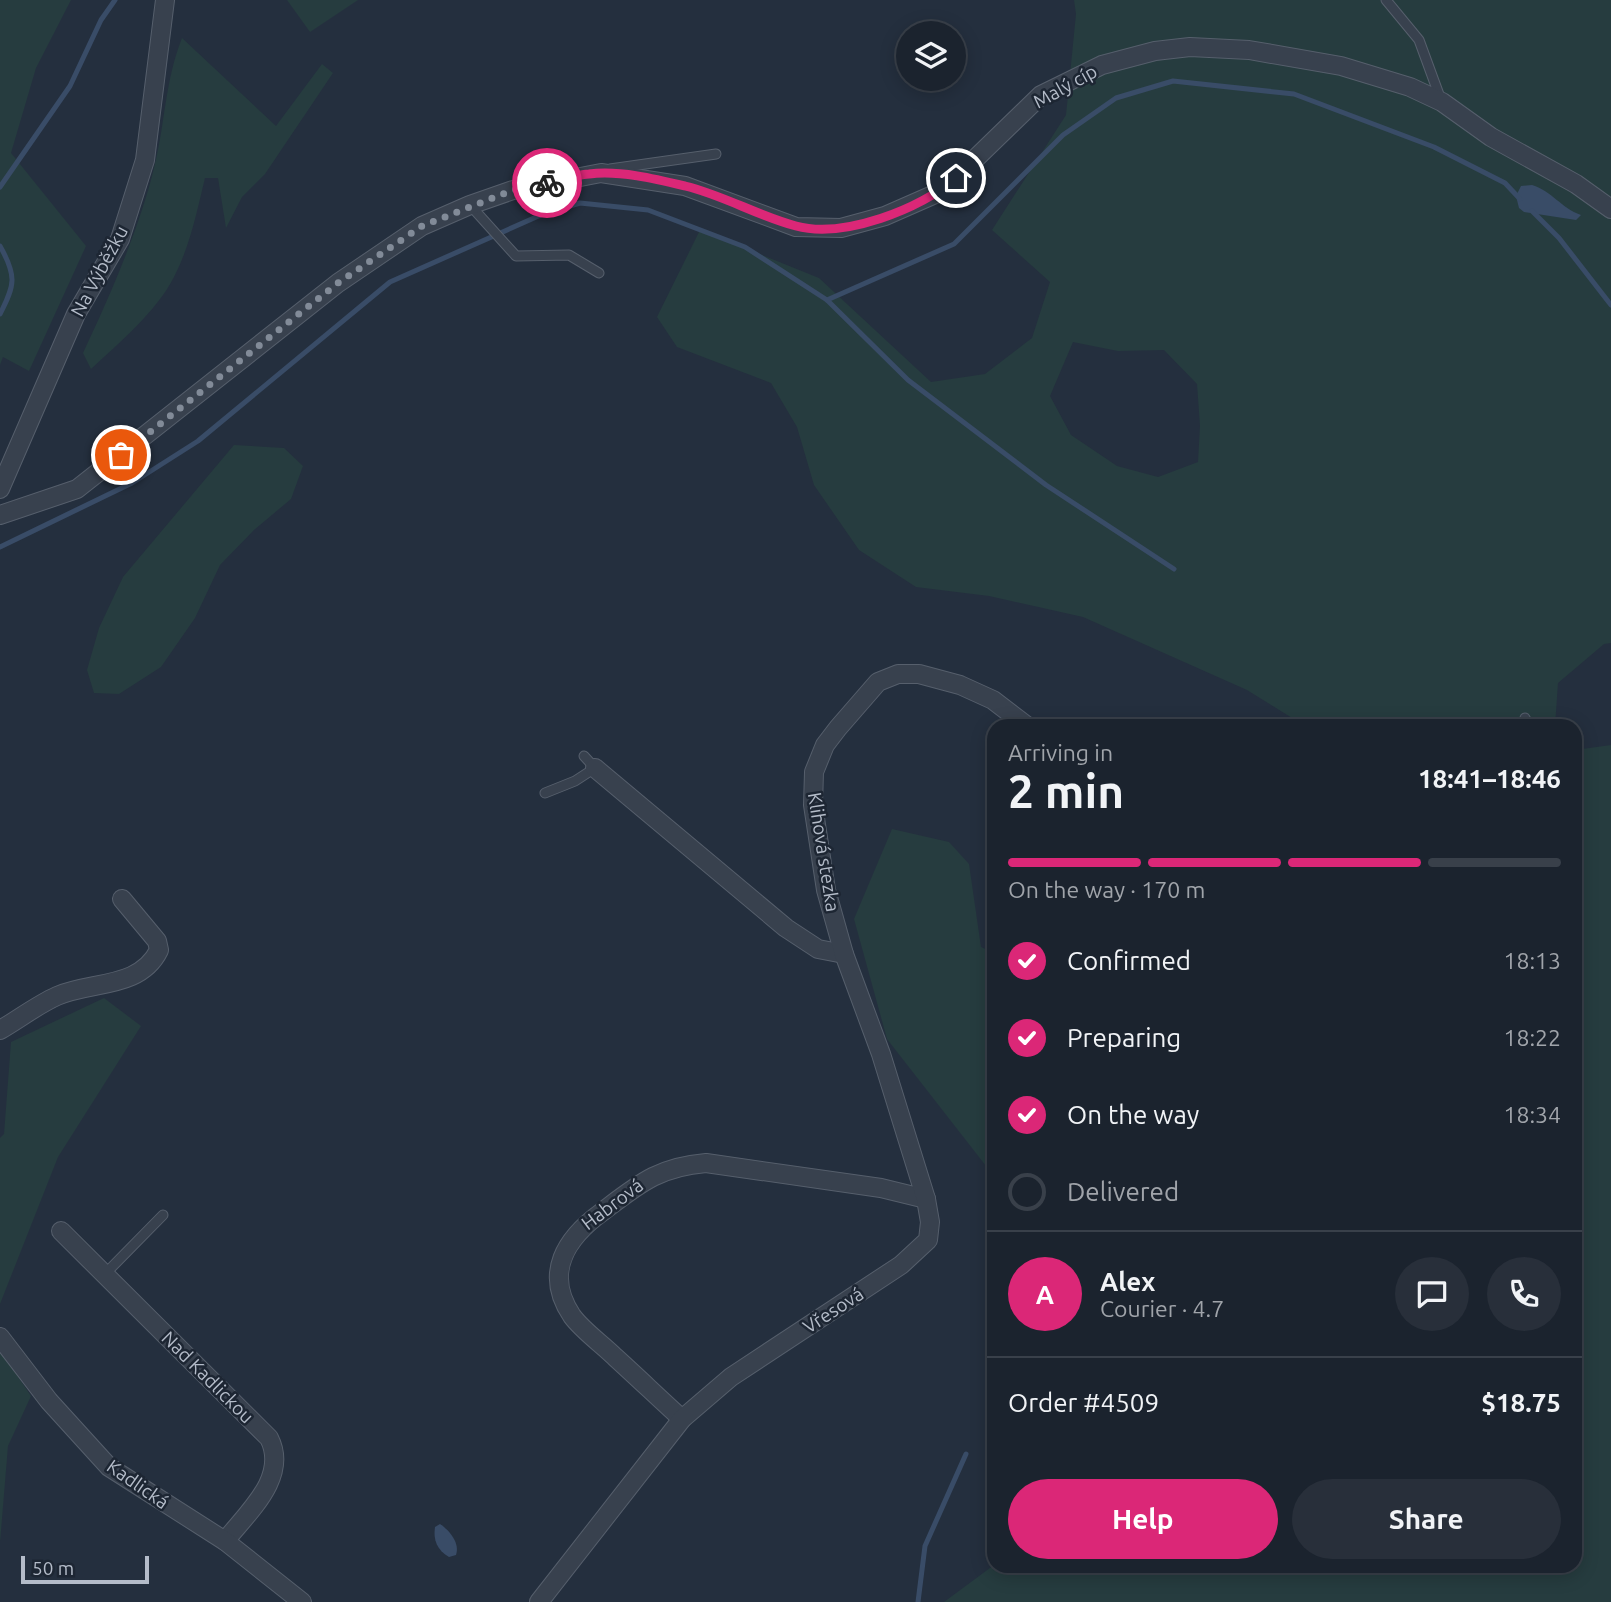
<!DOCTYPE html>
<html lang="en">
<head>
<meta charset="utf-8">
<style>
	body { margin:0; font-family:Ubuntu,sans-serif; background:#282f3a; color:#f1f3f6; height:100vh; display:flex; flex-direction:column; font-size:26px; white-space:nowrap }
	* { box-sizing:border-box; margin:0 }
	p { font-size:23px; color:#a0a4aa }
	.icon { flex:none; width:38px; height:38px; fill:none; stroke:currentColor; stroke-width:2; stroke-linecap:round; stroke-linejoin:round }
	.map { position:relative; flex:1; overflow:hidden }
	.drawer { position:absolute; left:987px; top:719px; width:595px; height:854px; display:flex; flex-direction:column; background:#1b232e; border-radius:21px; box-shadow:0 4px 18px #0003,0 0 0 2px #39404a }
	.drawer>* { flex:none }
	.buttons { position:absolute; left:896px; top:21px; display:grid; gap:14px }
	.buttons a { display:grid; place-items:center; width:70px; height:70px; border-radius:50%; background:#1b232e; box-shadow:0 4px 18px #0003,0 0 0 2px #39404a; font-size:35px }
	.scale { position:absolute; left:21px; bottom:18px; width:128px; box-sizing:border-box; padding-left:7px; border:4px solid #b4bcc9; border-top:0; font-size:19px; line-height:24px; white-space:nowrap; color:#b4bcc9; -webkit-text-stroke:5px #1d2633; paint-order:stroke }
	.pin { position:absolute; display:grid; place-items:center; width:60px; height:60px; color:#fff; margin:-30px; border:4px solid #fff; border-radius:50%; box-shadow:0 2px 7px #0007 }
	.courier { position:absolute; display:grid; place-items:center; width:70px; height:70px; margin:-35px; border:5px solid #db2777; border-radius:50%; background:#fff; color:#222; box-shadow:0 2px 9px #0007 }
	.head em { font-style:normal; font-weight:600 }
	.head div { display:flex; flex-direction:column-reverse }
	.head { display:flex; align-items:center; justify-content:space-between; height:119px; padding:0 21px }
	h1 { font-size:46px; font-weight:600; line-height:52px }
	.bar { display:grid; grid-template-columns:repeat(4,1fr); gap:10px 7px; align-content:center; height:84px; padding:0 21px }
	.bar i { height:9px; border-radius:5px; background:#39404a }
	.bar .selected { background:#db2777 }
	.bar p { grid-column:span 4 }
	.line { display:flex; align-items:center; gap:18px; padding:0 21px; border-top:2px solid #39404a }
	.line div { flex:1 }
	.round { display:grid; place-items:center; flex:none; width:74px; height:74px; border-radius:37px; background:#282f3a }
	ol { padding:0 21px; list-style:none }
	li { display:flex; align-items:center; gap:21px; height:77px }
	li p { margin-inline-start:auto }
	li .icon { padding:7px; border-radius:50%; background:#db2777; color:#fff; stroke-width:4 }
	li:last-child { color:#a0a4aa }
	li i { width:38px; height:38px; border:4px solid #39404a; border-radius:50% }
	.button { display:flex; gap:14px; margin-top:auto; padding:14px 21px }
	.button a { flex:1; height:80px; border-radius:42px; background:#db2777; color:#fff; font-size:28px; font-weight:600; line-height:80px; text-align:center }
	.button a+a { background:#282f3a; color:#f1f3f6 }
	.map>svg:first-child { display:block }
</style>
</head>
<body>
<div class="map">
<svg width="1611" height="1602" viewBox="0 0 1611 1602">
	<rect width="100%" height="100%" fill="#242f3e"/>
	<!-- green -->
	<g fill="#263c3f" fill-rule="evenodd">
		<path d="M0,0H71L36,68L11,153L86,246L29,371L3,357L0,365Z"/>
		<path d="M287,0H358L310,32Z"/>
		<path d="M1074,0H1611V643L1604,644L1558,683L1555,726H1305L1247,690L1083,617L989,596L916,587L859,550L814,485L797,427L771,383L677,347L657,317L700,230L819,278L931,382L985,374L1032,338L1050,282L992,230L1066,115L1076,14ZM1073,342L1118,351L1164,350L1197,384L1200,426L1198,462L1158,477L1117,466L1071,435L1050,396Z"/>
		<path d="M182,38L276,126L322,64L333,73L265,174L242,197L226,228L218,178H205C197,211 190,246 174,277C156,312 120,342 91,369L83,353C109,298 140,227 154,168C165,125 165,80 182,38Z"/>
		<path d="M234,445L284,448L303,466L291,499L254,530L220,565L195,618L161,667L119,694L94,693L87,670L99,628L123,577Z"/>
		<path d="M1611,745V1602H944L994,1565L1575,1566V750Z"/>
		<path d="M892,829L949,842L969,864L981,947L994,953V1169L986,1166L887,1039L854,919Z"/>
		<path d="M104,998L141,1026L58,1157L0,1304V1138L4,1134L11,1042Z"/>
		<path d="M0,1350L31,1396L8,1446L0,1543Z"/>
	</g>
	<!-- water -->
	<g fill="#394c67">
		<path d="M1532,185C1552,191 1561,208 1581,215L1576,220L1524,212L1519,208L1516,196L1521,186Z"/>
		<path d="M440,1524C450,1531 460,1543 456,1555L449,1557C437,1550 433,1540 435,1527Z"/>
	</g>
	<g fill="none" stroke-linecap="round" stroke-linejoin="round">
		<!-- stream -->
		<g stroke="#394c67" stroke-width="5">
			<path d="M0,187L70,86L101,20L115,0"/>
			<path d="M1532,211L1559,238L1611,305"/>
			<path d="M0,246C17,276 15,285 0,314"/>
			<path d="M827,300L954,244L1063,135L1116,98L1173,81L1294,94L1434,147L1505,183L1520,199"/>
			<path d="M0,547L132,483L198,441L390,282L543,214L580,203L648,210L745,247L827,300L908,380L1046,485L1174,569"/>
			<path d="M918,1602L925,1546L966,1454"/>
		</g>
		<defs>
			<g id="lane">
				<path d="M1386,0L1419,40L1441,100"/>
				<path d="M610,169L716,154"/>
				<path d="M470,205L516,256L569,255L599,273"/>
				<path d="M1525,718L1529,726"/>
				<path d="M545,793L575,781L595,768L584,756"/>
				<path d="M1575,841V845"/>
				<path d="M104,1275L163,1215"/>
			</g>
			<g id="street">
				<path d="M0,489L76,314L120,239L145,160L165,0"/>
				<path d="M0,515L77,489L338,283L422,226L470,205L513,190L601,173L685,186L796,227L841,228L885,216L942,191L1041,95L1102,65L1155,51L1190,47L1249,50L1341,66L1410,87L1442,102L1491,137L1576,184L1611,209"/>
				<path d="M595,768L786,928L818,949L844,954"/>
				<path d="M0,1030C19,1019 37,1005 57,996C91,981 140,989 159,950L157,941L122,899"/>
				<path d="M61,1231L269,1438C289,1477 248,1512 225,1541"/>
				<path d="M0,1337L49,1401L109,1467L225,1541L302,1602"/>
				<path d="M682,1419C659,1398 637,1377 615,1357C602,1344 583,1331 572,1316C543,1273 566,1238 602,1212C639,1184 658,1167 706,1163L881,1188L926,1199"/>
				<path d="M539,1602L682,1419L731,1377L901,1265L928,1240L930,1222L926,1199L881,1054L844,954L826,890L813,805L814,772L825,745L838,728L878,682L898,674H919L960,685L993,700L1027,726"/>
			</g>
		</defs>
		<!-- lane casing -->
		<use href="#lane" stroke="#565f6c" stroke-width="11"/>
		<!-- street casing -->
		<use href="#street" stroke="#565f6c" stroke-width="20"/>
		<!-- lane -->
		<use href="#lane" stroke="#38414e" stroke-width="9"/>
		<!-- street -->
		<use href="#street" stroke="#38414e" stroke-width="18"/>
	</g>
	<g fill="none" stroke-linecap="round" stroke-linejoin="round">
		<!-- done -->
		<path stroke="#828b98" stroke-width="7" stroke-dasharray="0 12.6" d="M121,455L338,283L422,226L513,190L547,183"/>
		<!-- route -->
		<path stroke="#db2777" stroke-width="9" d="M547,183C561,180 575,175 589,174C619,170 656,179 685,186C723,195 758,216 796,226C843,239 921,209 956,178"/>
	</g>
	<g text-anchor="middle" stroke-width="5" stroke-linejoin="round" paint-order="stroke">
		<!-- street labels -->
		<g font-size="19" fill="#b4bcc9" stroke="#1d2633">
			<text transform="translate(1065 86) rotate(-29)" y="7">Malý cíp</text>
			<text transform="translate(99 271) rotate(-62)" y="7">Na Výběžku</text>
			<text transform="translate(824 852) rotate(81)" y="7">Klihová stezka</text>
			<text transform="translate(612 1204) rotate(-37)" y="7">Habrová</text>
			<text transform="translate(833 1310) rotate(-33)" y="7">Vřesová</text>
			<text transform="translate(208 1377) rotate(45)" y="7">Nad Kadlickou</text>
			<text transform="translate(138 1484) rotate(35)" y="7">Kadlická</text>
		</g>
	</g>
</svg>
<div class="buttons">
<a><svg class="icon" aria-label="layers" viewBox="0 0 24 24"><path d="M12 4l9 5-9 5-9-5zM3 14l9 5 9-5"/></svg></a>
</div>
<div class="scale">50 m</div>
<div class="pin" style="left:121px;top:455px;background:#ea580c"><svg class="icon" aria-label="bag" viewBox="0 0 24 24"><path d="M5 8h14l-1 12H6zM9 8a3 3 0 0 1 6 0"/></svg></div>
<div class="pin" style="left:956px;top:178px;background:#1f2937"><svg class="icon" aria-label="home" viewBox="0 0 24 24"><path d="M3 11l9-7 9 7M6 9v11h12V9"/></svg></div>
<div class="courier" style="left:547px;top:183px"><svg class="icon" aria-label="bike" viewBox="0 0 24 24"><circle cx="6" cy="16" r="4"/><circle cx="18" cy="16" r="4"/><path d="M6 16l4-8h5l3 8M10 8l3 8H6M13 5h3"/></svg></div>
<section class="drawer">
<div class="head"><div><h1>2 min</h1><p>Arriving in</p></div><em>18:41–18:46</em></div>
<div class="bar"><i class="selected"></i><i class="selected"></i><i class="selected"></i><i></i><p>On the way · 170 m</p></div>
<ol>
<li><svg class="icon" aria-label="check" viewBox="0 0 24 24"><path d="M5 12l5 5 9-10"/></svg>Confirmed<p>18:13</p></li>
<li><svg class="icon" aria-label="check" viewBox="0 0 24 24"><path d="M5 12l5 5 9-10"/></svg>Preparing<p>18:22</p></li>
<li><svg class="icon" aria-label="check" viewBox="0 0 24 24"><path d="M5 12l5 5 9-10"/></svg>On the way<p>18:34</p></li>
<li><i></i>Delivered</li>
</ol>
<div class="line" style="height:126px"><b class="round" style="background:#db2777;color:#fff">A</b><div><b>Alex</b><p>Courier · 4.7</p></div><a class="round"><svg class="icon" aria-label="chat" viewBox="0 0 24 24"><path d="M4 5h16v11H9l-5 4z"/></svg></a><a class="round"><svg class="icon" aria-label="phone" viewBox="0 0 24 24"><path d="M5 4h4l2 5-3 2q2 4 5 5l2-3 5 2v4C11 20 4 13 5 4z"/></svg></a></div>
<div class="line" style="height:91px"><div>Order #4509</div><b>$18.75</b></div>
<div class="button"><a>Help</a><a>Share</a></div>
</section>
</div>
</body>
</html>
